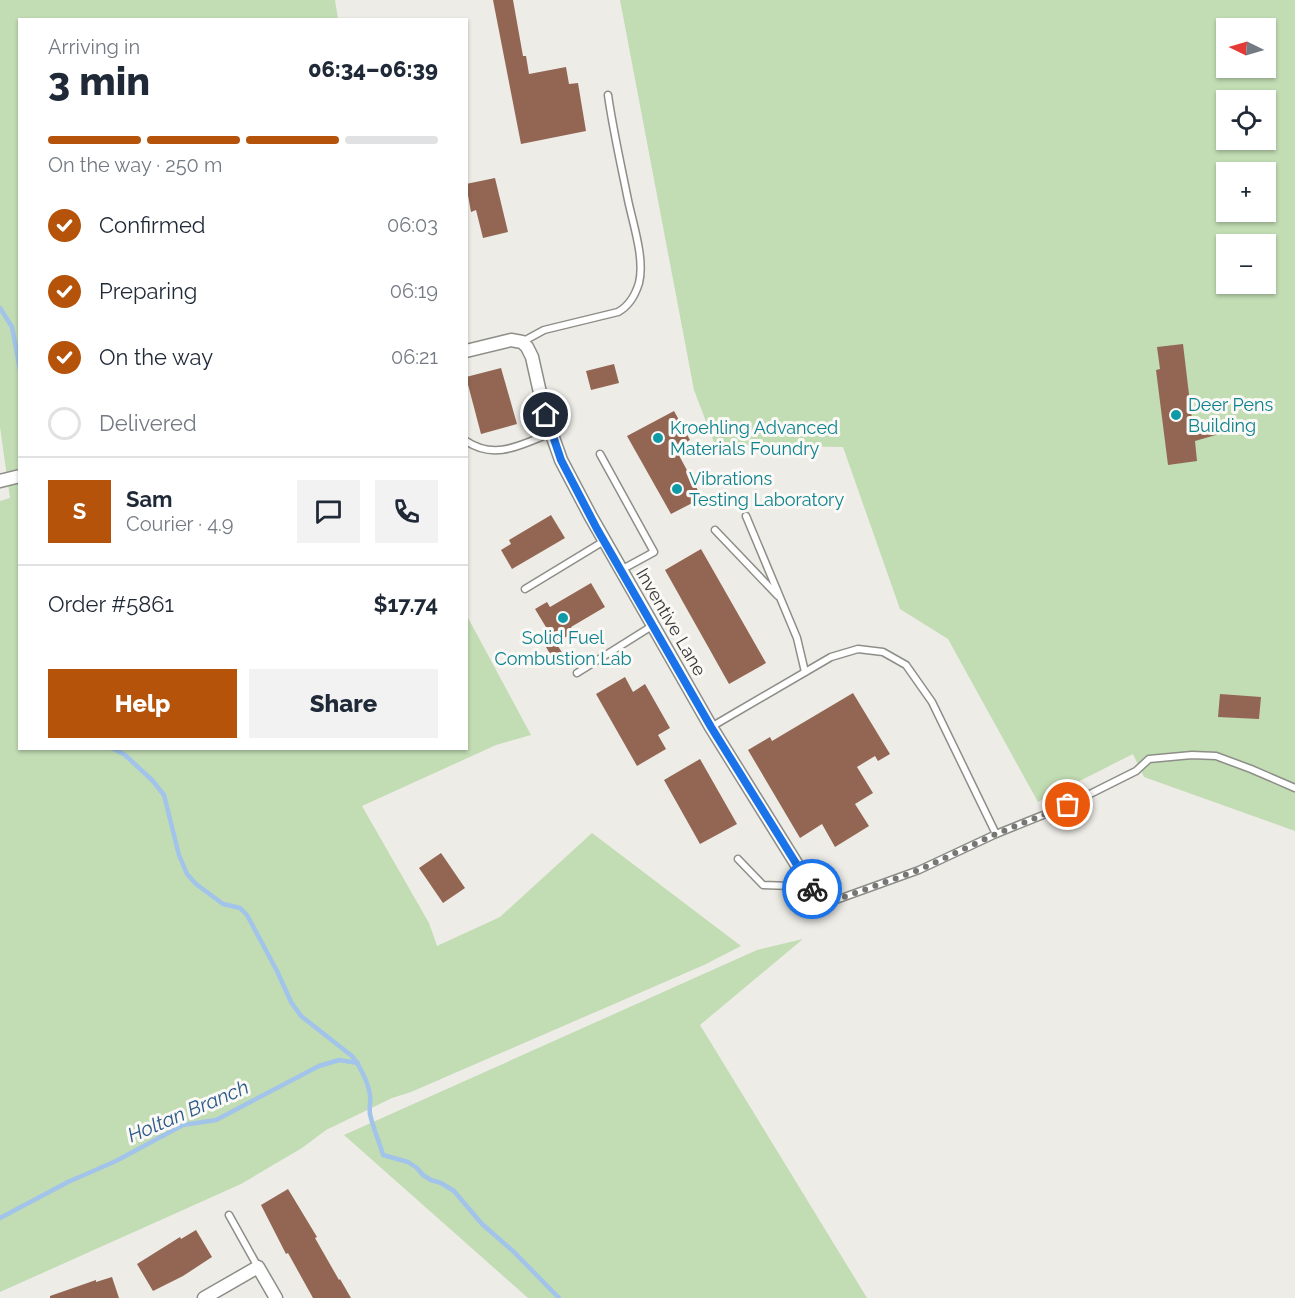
<!DOCTYPE html>
<html lang="en">
<head>
<meta charset="utf-8">
<style>
	body { margin:0; font-family:Raleway,sans-serif; background:#f2f2f3; color:#1f2937; height:100vh; display:flex; flex-direction:column; font-size:22px; white-space:nowrap }
	* { box-sizing:border-box; margin:0 }
	p { font-size:20px; color:#747a83 }
	.icon { flex:none; width:33px; height:33px; fill:none; stroke:currentColor; stroke-width:2; stroke-linecap:round; stroke-linejoin:round }
	.map { position:relative; flex:1; overflow:hidden }
	.sheet { position:absolute; left:18px; top:18px; width:450px; height:732px; display:flex; flex-direction:column; background:#fff; border-radius:0px; box-shadow:0 2px 4px #0004 }
	.sheet>* { flex:none }
	.needle { width:39px; rotate:275deg }
	.controls { position:absolute; left:1216px; top:18px; display:grid; gap:12px }
	.controls a { display:grid; place-items:center; width:60px; height:60px; border-radius:0px; background:#fff; box-shadow:0 2px 4px #0004; font-size:30px }
	.pin { position:absolute; display:grid; place-items:center; width:51px; height:51px; color:#fff; margin:-26px; border:3px solid #fff; border-radius:50%; box-shadow:0 2px 6px #0007 }
	.courier { position:absolute; display:grid; place-items:center; width:60px; height:60px; margin:-30px; border:4px solid #1a73e8; border-radius:50%; background:#fff; color:#222; box-shadow:0 2px 8px #0007 }
	.head em { font-style:normal; font-weight:800 }
	.head div { display:flex; flex-direction:column-reverse }
	.head { display:flex; align-items:center; justify-content:space-between; height:102px; padding:0 30px }
	h1 { font-size:39px; font-weight:800; line-height:45px }
	.bar { display:grid; grid-template-columns:repeat(4,1fr); gap:9px 6px; align-content:center; height:72px; padding:0 30px }
	.bar i { height:8px; border-radius:4px; background:#e0e1e3 }
	.bar .selected { background:#b45309 }
	.bar p { grid-column:span 4 }
	.line { display:flex; align-items:center; gap:15px; padding:0 30px; border-top:2px solid #e0e1e3 }
	.line div { flex:1 }
	.round { display:grid; place-items:center; flex:none; width:63px; height:63px; border-radius:0px; background:#f2f2f3 }
	ol { padding:0 30px; list-style:none }
	li { display:flex; align-items:center; gap:18px; height:66px }
	li p { margin-inline-start:auto }
	li .icon { padding:6px; border-radius:50%; background:#b45309; color:#fff; stroke-width:4 }
	li:last-child { color:#747a83 }
	li i { width:33px; height:33px; border:3px solid #e0e1e3; border-radius:50% }
	.button { display:flex; gap:12px; margin-top:auto; padding:12px 30px }
	.button a { flex:1; height:69px; border-radius:0px; background:#b45309; color:#fff; font-size:24px; font-weight:800; line-height:69px; text-align:center }
	.button a+a { background:#f2f2f3; color:#1f2937 }
	.map>svg:first-child { display:block }
</style>
</head>
<body>
<div class="map">
<svg width="1295" height="1298" viewBox="0 0 1295 1298">
	<rect width="100%" height="100%" fill="#edece7"/>
	<!-- green -->
	<g fill="#c2dcb4" fill-rule="evenodd">
		<path d="M0,0H335L338,19L20,20V748H466L467,616L531,735L496,745L362,806L429,923L437,946L500,917L592,833L741,946L704,965L411,1092L392,1098L326,1130L302,1148L241,1184L0,1292V501L10,498L0,427Z"/>
		<path d="M620,0H1295V831L1144,777L1133,754L1038,802L948,639L900,609L843,447L715,445L694,390ZM1227,28H1266V68H1227ZM1227,100H1266V140H1227ZM1227,172H1266V212H1227ZM1227,244H1266V284H1227Z"/>
		<path d="M803,939L700,1025L867,1298H528L344,1135L757,950Z"/>
	</g>
	<g fill="none" stroke-linecap="round" stroke-linejoin="round">
		<!-- stream -->
		<g stroke="#a2c4ea" stroke-width="4.5">
			<path d="M0,308L12,327L20,370"/>
			<path d="M112,748L125,755L152,780L164,795L179,855L187,874L196,884L223,904L240,908L247,915L277,971L291,1002L301,1016L352,1056C360,1066 368,1082 370,1095C371,1102 369,1107 370,1114C373,1128 379,1141 383,1155L408,1162L417,1168L423,1175L431,1180L441,1183L454,1191L482,1224L514,1252L559,1298"/>
			<path d="M0,1218L68,1182L116,1161L183,1125L216,1120L319,1066L339,1060L358,1063"/>
		</g>
	</g>
	<!-- building -->
	<g fill="#936653">
		<path d="M493,0H513L523,56H526L529,74L566,67L569,84L578,83L586,131L521,144Z"/>
		<path d="M495,178L508,232L483,238L476,210L471,212L466,184Z"/>
		<path d="M1183,344L1193,428L1226,432L1195,441L1197,461L1168,465L1156,370L1160,369L1157,347Z"/>
		<path d="M614,364L619,383L591,390L586,371Z"/>
		<path d="M501,368L517,424L481,434L466,377Z"/>
		<path d="M674,411L690,440L675,448L702,498L671,514L627,436Z"/>
		<path d="M551,515L565,538L512,569L501,550L511,544L509,540Z"/>
		<path d="M701,549L766,663L729,684L665,570Z"/>
		<path d="M591,583L605,607L571,627L574,632L556,643L563,654L553,659L546,647L555,642L535,609L547,602L550,607Z"/>
		<path d="M625,677L633,692L645,684L670,728L658,735L666,749L637,766L596,694Z"/>
		<path d="M853,693L890,754L878,761L875,756L857,767L873,793L855,804L869,826L835,847L822,824L800,838L748,750L770,737L772,741Z"/>
		<path d="M1220,694L1261,697L1259,719L1218,717Z"/>
		<path d="M700,759L737,824L700,844L664,780Z"/>
		<path d="M441,853L465,888L443,903L419,868Z"/>
		<path d="M288,1189L317,1237L315,1238L339,1280L340,1279L351,1298H313L288,1253L286,1254L261,1205Z"/>
		<path d="M196,1230L212,1257L183,1276L153,1291L137,1264L180,1237L181,1239Z"/>
		<path d="M112,1277L119,1298H50V1296L96,1280V1282Z"/>
	</g>
	<g fill="none" stroke-linecap="round" stroke-linejoin="round">
		<defs>
			<g id="service">
				<path d="M522,342L544,330L618,312C629,306 635,296 639,283C645,259 633,224 628,200C621,165 613,130 608,95"/>
				<path d="M466,441C496,461 522,444 551,433"/>
				<path d="M600,454L654,552L621,570"/>
				<path d="M746,516L797,638L805,672"/>
				<path d="M715,530L778,596"/>
				<path d="M525,589L604,541"/>
				<path d="M577,673L652,626"/>
				<path d="M711,727L831,657L858,649L883,652L906,665L932,702L996,834"/>
				<path d="M738,859L763,885L791,886L806,880"/>
				<path d="M822,905L919,870L996,834L1068,805L1136,771L1149,759L1192,755L1216,756L1251,769L1295,788"/>
				<path d="M229,1215L258,1267"/>
			</g>
			<g id="minor">
				<path d="M466,351L511,340L522,342L527,347L532,357L545,415L561,460L591,517L711,727L822,905"/>
				<path d="M0,481L20,476"/>
				<path d="M204,1298L258,1267L276,1298"/>
			</g>
		</defs>
		<!-- service casing -->
		<use href="#service" stroke="#8e8e89" stroke-width="9"/>
		<!-- minor casing -->
		<use href="#minor" stroke="#8e8e89" stroke-width="15"/>
		<!-- service -->
		<use href="#service" stroke="#fff" stroke-width="6"/>
		<!-- minor -->
		<use href="#minor" stroke="#fff" stroke-width="12"/>
	</g>
	<g fill="none" stroke-linecap="round" stroke-linejoin="round">
		<!-- done -->
		<path stroke="#767673" stroke-width="6" stroke-dasharray="0 10.8" d="M812,889L822,905L919,870L996,834L1068,805"/>
		<!-- route -->
		<path stroke="#1a73e8" stroke-width="8" d="M546,415L561,460L597,529L711,727L812,889"/>
	</g>
	<!-- markers -->
	<g fill="#0f9aa8" stroke="#faf9f5" stroke-width="2">
		<circle cx="1176" cy="415" r="6"/>
		<circle cx="658" cy="438" r="6"/>
		<circle cx="677" cy="489" r="6"/>
		<circle cx="563" cy="618" r="6"/>
	</g>
	<g text-anchor="middle" stroke-width="6" stroke-linejoin="round" paint-order="stroke">
		<!-- culture labels -->
		<g font-size="18" fill="#0d838f" stroke="#faf9f5" text-anchor="start">
			<text x="1188" y="411">Deer Pens<tspan x="1188" dy="21">Building</tspan></text>
			<text x="670" y="434">Kroehling Advanced<tspan x="670" dy="21">Materials Foundry</tspan></text>
			<text x="689" y="485">Vibrations<tspan x="689" dy="21">Testing Laboratory</tspan></text>
			<text x="563" y="644" text-anchor="middle">Solid Fuel<tspan x="563" dy="21">Combustion Lab</tspan></text>
		</g>
		<!-- street labels -->
		<g font-size="18" fill="#363634" stroke="#faf9f5">
			<text transform="translate(671 622) rotate(60)" y="6">Inventive Lane</text>
		</g>
		<!-- water labels -->
		<g font-size="20" font-style="italic" fill="#2a598a" stroke="#faf9f5">
			<text transform="translate(188 1111) rotate(-23)" y="7">Holtan Branch</text>
		</g>
	</g>
</svg>
<div class="controls">
<a><svg class="needle" viewBox="-14 -14 28 28"><path d="M0-13l5 13h-10z" fill="#e53935"/><path d="M0 13l5-13h-10z" fill="#747a83"/></svg></a>
<a><svg class="icon" aria-label="locate" viewBox="0 0 24 24"><circle cx="12" cy="12" r="6"/><path d="M12 2v4M12 18v4M2 12h4M18 12h4"/></svg></a>
<a>+</a>
<a>−</a>
</div>
<div class="pin" style="left:1068px;top:805px;background:#ea580c"><svg class="icon" aria-label="bag" viewBox="0 0 24 24"><path d="M5 8h14l-1 12H6zM9 8a3 3 0 0 1 6 0"/></svg></div>
<div class="pin" style="left:546px;top:415px;background:#1f2937"><svg class="icon" aria-label="home" viewBox="0 0 24 24"><path d="M3 11l9-7 9 7M6 9v11h12V9"/></svg></div>
<div class="courier" style="left:812px;top:889px"><svg class="icon" aria-label="bike" viewBox="0 0 24 24"><circle cx="6" cy="16" r="4"/><circle cx="18" cy="16" r="4"/><path d="M6 16l4-8h5l3 8M10 8l3 8H6M13 5h3"/></svg></div>
<section class="sheet">
<div class="head"><div><h1>3 min</h1><p>Arriving in</p></div><em>06:34–06:39</em></div>
<div class="bar"><i class="selected"></i><i class="selected"></i><i class="selected"></i><i></i><p>On the way · 250 m</p></div>
<ol>
<li><svg class="icon" aria-label="check" viewBox="0 0 24 24"><path d="M5 12l5 5 9-10"/></svg>Confirmed<p>06:03</p></li>
<li><svg class="icon" aria-label="check" viewBox="0 0 24 24"><path d="M5 12l5 5 9-10"/></svg>Preparing<p>06:19</p></li>
<li><svg class="icon" aria-label="check" viewBox="0 0 24 24"><path d="M5 12l5 5 9-10"/></svg>On the way<p>06:21</p></li>
<li><i></i>Delivered</li>
</ol>
<div class="line" style="height:108px"><b class="round" style="background:#b45309;color:#fff">S</b><div><b>Sam</b><p>Courier · 4.9</p></div><a class="round"><svg class="icon" aria-label="chat" viewBox="0 0 24 24"><path d="M4 5h16v11H9l-5 4z"/></svg></a><a class="round"><svg class="icon" aria-label="phone" viewBox="0 0 24 24"><path d="M5 4h4l2 5-3 2q2 4 5 5l2-3 5 2v4C11 20 4 13 5 4z"/></svg></a></div>
<div class="line" style="height:78px"><div>Order #5861</div><b>$17.74</b></div>
<div class="button"><a>Help</a><a>Share</a></div>
</section>
</div>
</body>
</html>
